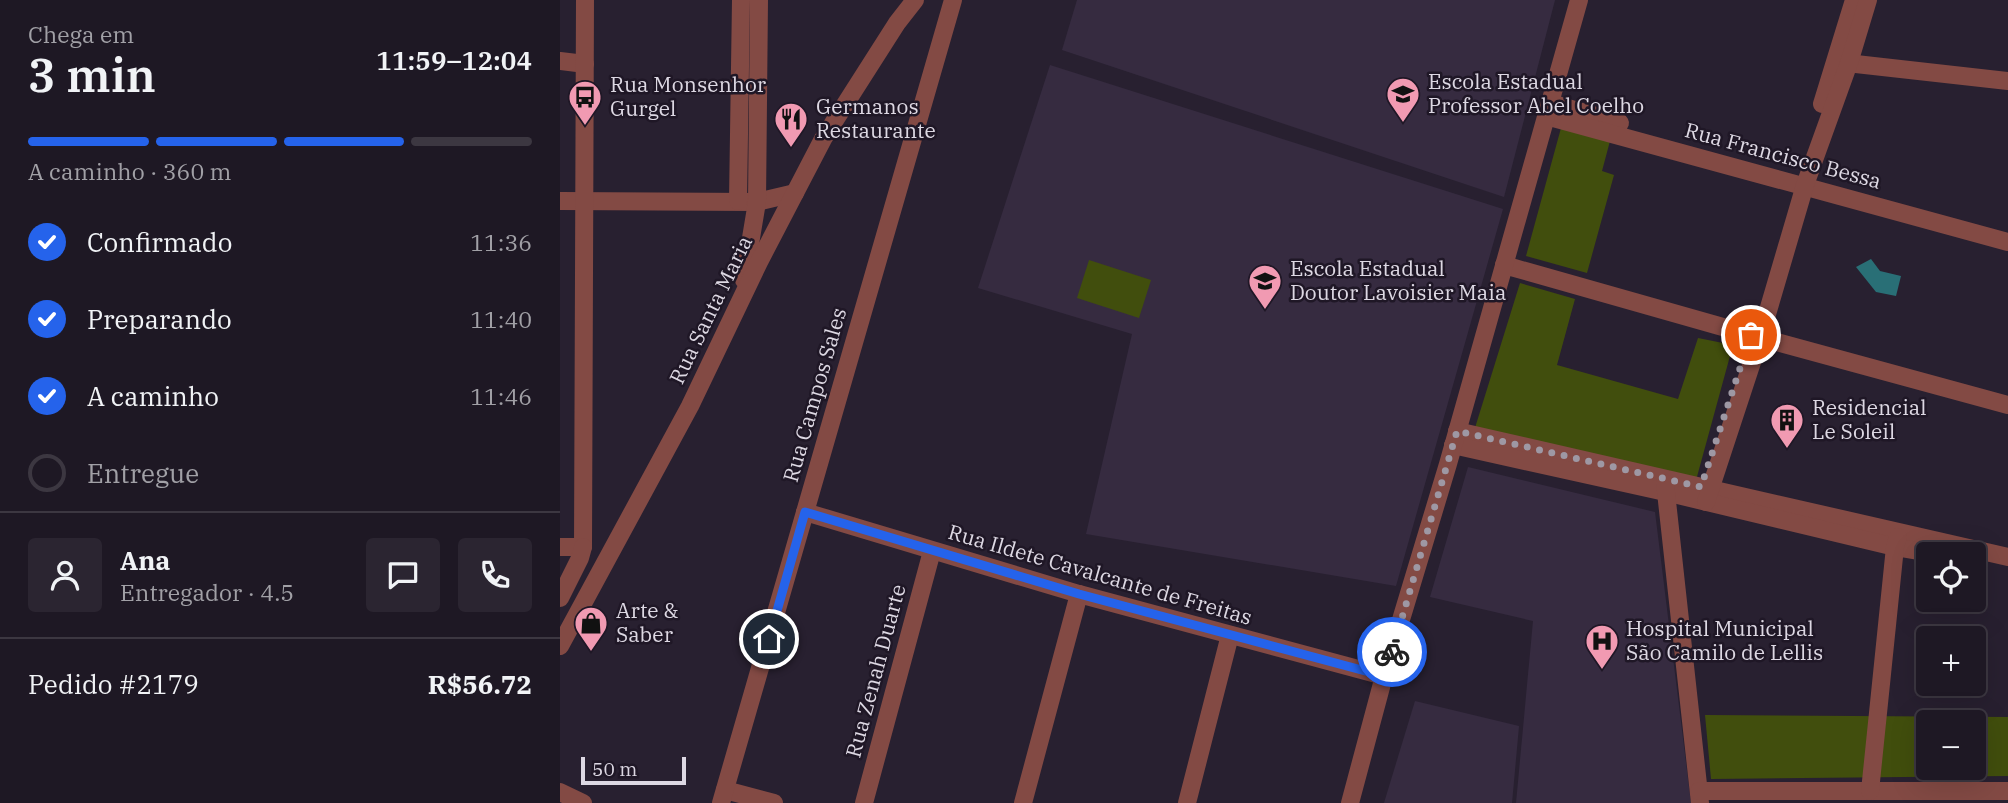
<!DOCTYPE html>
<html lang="pt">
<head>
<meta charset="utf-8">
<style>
	body { margin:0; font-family:"IBM Plex Serif",serif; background:#2b2531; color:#f1f3f6; height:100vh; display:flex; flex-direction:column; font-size:26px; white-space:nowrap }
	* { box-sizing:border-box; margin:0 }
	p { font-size:23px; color:#a1a0a6 }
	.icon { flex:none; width:38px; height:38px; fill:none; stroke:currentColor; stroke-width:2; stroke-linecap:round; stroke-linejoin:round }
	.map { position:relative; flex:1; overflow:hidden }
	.side { display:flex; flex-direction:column; background:#1e1824; width:560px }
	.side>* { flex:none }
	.tools { position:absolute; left:1356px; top:542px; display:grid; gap:14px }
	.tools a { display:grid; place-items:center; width:70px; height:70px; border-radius:7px; background:#1e1824; box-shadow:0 7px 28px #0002,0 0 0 2px #3c3741; font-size:35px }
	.scale { position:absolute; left:21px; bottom:18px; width:105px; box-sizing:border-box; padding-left:7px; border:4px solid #ddd8e3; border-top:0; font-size:19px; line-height:24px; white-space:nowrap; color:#ddd8e3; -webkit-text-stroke:5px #1f1726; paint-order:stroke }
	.pin { position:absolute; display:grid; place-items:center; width:60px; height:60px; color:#fff; margin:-30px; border:4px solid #fff; border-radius:50%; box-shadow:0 2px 7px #0007 }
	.courier { position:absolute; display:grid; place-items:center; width:70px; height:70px; margin:-35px; border:5px solid #2563eb; border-radius:50%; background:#fff; color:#222; box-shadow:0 2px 9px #0007 }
	.head em { font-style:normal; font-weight:600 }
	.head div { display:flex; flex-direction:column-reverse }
	.head { display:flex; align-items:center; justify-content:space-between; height:119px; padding:0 28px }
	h1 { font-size:46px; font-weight:600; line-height:52px }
	.bar { display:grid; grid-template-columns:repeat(4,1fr); gap:10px 7px; align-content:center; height:84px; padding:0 28px }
	.bar i { height:9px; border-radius:5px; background:#3c3741 }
	.bar .selected { background:#2563eb }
	.bar p { grid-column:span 4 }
	.line { display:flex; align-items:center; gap:18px; padding:0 28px; border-top:2px solid #3c3741 }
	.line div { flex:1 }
	.round { display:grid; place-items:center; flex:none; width:74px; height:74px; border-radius:7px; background:#2b2531 }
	ol { padding:0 28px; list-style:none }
	li { display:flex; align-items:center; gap:21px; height:77px }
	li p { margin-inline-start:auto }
	li .icon { padding:7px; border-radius:50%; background:#2563eb; color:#fff; stroke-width:4 }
	li:last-child { color:#a1a0a6 }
	li i { width:38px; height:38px; border:4px solid #3c3741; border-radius:50% }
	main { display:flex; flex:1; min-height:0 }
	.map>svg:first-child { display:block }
</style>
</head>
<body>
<main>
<section class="side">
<div class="head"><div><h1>3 min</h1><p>Chega em</p></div><em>11:59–12:04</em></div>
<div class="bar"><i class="selected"></i><i class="selected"></i><i class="selected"></i><i></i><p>A caminho · 360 m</p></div>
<ol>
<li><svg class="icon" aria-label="check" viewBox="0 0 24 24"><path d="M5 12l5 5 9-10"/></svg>Confirmado<p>11:36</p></li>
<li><svg class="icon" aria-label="check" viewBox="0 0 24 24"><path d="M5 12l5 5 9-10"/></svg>Preparando<p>11:40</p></li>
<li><svg class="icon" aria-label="check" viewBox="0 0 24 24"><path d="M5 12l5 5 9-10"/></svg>A caminho<p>11:46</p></li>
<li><i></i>Entregue</li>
</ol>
<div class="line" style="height:126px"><a class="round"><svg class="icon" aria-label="person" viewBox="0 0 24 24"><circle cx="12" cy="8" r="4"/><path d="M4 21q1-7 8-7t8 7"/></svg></a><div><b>Ana</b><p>Entregador · 4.5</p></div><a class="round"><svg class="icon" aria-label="chat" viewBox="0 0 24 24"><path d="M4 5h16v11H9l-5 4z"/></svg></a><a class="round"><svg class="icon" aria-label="phone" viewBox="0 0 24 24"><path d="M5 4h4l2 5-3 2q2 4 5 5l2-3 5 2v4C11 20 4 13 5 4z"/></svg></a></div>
<div class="line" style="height:91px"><div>Pedido #2179</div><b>R$56.72</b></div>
</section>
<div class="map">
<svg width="1448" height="803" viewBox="0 0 1448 803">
	<rect width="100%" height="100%" fill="#282030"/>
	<!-- built -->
	<g fill="#362b40">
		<path d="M517,0H995L944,197L502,50Z"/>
		<path d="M490,65L943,209L836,586L526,534L572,334L418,288Z"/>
		<path d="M908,467L1095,512L1131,803H956L973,621L870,597Z"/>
		<path d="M855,701L959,726L952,803H824Z"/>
	</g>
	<!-- green -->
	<g fill="#414e0d" fill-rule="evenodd">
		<path d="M1001,128L1050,141L1042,171L1054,175L1027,273L966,256Z"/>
		<path d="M529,260L591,280L579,318L517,298Z"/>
		<path d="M960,283L1015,299L997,365L1118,399L1138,338L1173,345L1135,484L914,431Z"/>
		<path d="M1145,715L1448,717V776L1151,779ZM1368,723H1414V768H1368Z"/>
	</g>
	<!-- water -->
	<path fill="#296f76" d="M1311,259L1320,271L1341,276L1336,296L1316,292L1296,267Z"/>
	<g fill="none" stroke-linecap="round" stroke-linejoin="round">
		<!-- minor -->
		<g stroke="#834a44" stroke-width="18">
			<path d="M0,61L25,64"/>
			<path d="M1278,62L1448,81"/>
			<path d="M990,103L1060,123"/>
			<path d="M1262,104L1294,0"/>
			<path d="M986,116L1448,242"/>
			<path d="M0,201L197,202L235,193"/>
			<path d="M178,201L181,0"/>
			<path d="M944,265L1191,335L1448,405"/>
			<path d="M184,280L197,202L199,0"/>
			<path d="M897,431L1448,557"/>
			<path d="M893,445L1105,492L1335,547L1381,555"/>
			<path d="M1105,483L1140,803"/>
			<path d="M1146,502L1200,338L1245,185L1289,63L1308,0"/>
			<path d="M245,512L519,594L824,676"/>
			<path d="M0,547H23L25,0"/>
			<path d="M0,646L130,406L199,262L263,139L337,23L355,0"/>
			<path d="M165,790L214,803"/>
			<path d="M1139,791H1448"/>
			<path d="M1310,791L1335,547L1338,537"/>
			<path d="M0,792L23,803"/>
			<path d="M161,803L393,0"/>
			<path d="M304,803L372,551"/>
			<path d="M463,803L519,594"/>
			<path d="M627,803L670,635"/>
		</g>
		<!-- tertiary -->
		<g stroke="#834a44" stroke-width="18">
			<path d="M0,598L20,558L23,547"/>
			<path d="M790,803L824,676L888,464L1019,0"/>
		</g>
	</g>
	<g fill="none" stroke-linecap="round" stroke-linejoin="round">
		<!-- done -->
		<path stroke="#9e98a4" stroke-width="7" stroke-dasharray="0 12.6" d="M832,652L897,431L1141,487L1191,335"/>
		<!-- route -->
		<path stroke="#2563eb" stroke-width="9" d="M209,639L245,512L519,594L824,676L832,652"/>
	</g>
	<!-- icons -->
	<defs>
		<symbol id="school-pin" viewBox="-11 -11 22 30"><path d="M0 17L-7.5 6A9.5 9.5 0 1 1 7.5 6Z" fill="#f19ab2" stroke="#1f1726"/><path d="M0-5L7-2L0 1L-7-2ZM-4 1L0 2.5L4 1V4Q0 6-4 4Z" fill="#111"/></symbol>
		<symbol id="bus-pin" viewBox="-11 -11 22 30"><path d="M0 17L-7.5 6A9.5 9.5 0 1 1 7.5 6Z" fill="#f19ab2" stroke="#1f1726"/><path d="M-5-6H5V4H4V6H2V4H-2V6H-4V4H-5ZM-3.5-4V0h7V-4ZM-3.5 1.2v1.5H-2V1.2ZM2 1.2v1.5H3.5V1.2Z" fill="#111"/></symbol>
		<symbol id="restaurant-pin" viewBox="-11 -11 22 30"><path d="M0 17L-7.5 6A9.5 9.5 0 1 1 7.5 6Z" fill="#f19ab2" stroke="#1f1726"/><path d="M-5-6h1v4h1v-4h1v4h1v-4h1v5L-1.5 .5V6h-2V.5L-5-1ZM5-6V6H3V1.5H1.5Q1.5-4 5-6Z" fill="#111"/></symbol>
		<symbol id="building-pin" viewBox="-11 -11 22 30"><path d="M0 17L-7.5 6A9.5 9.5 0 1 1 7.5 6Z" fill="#f19ab2" stroke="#1f1726"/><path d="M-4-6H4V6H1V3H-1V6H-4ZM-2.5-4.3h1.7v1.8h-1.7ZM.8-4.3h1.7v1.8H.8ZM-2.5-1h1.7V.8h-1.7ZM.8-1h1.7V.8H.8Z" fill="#111"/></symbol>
		<symbol id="shop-pin" viewBox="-11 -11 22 30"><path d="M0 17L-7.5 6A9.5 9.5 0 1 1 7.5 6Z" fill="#f19ab2" stroke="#1f1726"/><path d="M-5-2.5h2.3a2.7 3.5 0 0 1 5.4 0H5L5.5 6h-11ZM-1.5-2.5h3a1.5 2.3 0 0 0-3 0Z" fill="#111"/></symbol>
		<symbol id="hospital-pin" viewBox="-11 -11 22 30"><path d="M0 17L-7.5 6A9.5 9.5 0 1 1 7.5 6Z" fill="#f19ab2" stroke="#1f1726"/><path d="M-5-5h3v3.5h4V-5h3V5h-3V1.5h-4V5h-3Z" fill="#111"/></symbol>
	</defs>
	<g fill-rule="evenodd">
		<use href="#school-pin" x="824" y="75" width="38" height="52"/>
		<use href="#bus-pin" x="6" y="78" width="38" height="52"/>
		<use href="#restaurant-pin" x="212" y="100" width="38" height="52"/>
		<use href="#school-pin" x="686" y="262" width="38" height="52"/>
		<use href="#building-pin" x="1208" y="401" width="38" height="52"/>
		<use href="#shop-pin" x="12" y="604" width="38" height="52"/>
		<use href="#hospital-pin" x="1023" y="622" width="38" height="52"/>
	</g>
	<g text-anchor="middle" stroke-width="5" stroke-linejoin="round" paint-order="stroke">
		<!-- poi labels -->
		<g font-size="21" fill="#ddd8e3" stroke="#1f1726" text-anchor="start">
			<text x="868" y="89">Escola Estadual<tspan x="868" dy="24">Professor Abel Coelho</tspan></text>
			<text x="50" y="92">Rua Monsenhor<tspan x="50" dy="24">Gurgel</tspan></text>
			<text x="256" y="114">Germanos<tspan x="256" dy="24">Restaurante</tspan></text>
			<text x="730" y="276">Escola Estadual<tspan x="730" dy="24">Doutor Lavoisier Maia</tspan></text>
			<text x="1252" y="415">Residencial<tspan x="1252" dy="24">Le Soleil</tspan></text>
			<text x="56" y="618">Arte &amp;<tspan x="56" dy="24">Saber</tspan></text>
			<text x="1066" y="636">Hospital Municipal<tspan x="1066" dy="24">São Camilo de Lellis</tspan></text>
		</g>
		<!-- street labels -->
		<g font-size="21" fill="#ddd8e3" stroke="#1f1726">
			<text transform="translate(1223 156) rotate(15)" y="7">Rua Francisco Bessa</text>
			<text transform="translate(151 310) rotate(-64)" y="7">Rua Santa Maria</text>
			<text transform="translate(255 395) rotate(-74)" y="7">Rua Campos Sales</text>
			<text transform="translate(540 575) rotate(16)" y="7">Rua Ildete Cavalcante de Freitas</text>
			<text transform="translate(316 671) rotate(-75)" y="7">Rua Zenah Duarte</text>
		</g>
	</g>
</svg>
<div class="tools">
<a><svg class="icon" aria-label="locate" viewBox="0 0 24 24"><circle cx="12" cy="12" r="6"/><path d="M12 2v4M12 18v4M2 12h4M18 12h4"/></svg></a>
<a>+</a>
<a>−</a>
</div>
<div class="scale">50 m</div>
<div class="pin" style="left:1191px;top:335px;background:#ea580c"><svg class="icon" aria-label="bag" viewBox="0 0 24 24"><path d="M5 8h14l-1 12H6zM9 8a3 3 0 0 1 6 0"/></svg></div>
<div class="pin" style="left:209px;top:639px;background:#1f2937"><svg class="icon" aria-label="home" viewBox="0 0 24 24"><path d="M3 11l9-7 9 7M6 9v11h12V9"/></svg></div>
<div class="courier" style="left:832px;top:652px"><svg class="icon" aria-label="bike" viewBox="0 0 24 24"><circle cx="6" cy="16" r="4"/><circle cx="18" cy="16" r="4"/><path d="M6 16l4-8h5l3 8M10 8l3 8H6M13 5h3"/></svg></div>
</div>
</main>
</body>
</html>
